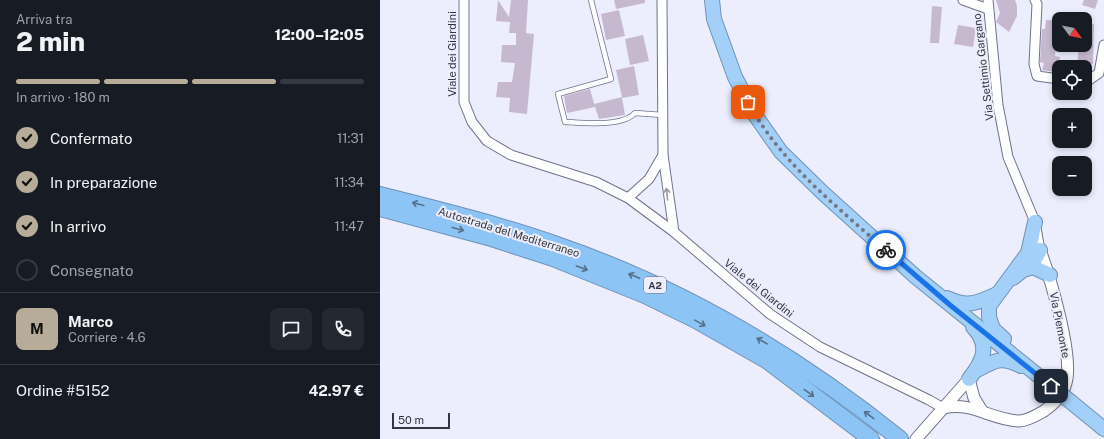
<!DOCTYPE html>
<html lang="it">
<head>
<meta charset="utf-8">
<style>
	body { margin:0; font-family:"Public Sans",sans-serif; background:#242831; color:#f1f3f6; height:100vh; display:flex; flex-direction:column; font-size:15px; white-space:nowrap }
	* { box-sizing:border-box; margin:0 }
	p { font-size:13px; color:#9ea1a6 }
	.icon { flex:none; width:22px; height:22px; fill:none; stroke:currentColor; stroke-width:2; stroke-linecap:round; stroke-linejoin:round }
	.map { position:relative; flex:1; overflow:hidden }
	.drawer { display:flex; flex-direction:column; background:#171b24; width:380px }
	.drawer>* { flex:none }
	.needle { width:26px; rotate:122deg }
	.fabs { position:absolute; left:672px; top:12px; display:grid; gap:8px }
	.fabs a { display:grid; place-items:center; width:40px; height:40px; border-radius:8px; background:#171b24; box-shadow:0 2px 6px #0003; font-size:20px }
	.scale { position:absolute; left:12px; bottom:10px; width:58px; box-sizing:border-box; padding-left:4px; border:2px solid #34363f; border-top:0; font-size:11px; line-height:14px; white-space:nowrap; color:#34363f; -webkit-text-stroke:3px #eceefd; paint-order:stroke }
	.pin { position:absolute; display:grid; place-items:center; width:34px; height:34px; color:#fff; margin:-17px; border-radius:8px; box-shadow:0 2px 6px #0006 }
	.courier { position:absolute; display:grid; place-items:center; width:40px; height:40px; margin:-20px; border:3px solid #1a73e8; border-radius:50%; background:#fff; color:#222; box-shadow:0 1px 5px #0007 }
	.overview em { font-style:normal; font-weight:800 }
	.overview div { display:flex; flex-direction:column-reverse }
	.overview { display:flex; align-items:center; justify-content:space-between; height:68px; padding:0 16px }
	h1 { font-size:26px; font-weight:800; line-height:30px }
	.bar { display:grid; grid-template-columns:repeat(4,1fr); gap:6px 4px; align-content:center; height:48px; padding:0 16px }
	.bar i { height:5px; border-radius:3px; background:#363941 }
	.bar .on { background:#b6ac98 }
	.bar p { grid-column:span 4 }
	.line { display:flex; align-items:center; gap:10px; padding:0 16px; border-top:1px solid #363941 }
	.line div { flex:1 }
	.round { display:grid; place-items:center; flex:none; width:42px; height:42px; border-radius:8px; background:#242831 }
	ol { padding:0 16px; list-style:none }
	li { display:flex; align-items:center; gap:12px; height:44px }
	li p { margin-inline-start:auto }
	li .icon { padding:4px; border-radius:50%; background:#b6ac98; color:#111; stroke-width:4 }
	li:last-child { color:#9ea1a6 }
	li i { width:22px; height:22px; border:2px solid #363941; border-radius:50% }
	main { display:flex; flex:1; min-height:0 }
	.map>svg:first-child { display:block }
</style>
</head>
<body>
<main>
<section class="drawer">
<div class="overview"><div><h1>2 min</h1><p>Arriva tra</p></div><em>12:00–12:05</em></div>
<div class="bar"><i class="on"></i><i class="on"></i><i class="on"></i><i></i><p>In arrivo · 180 m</p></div>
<ol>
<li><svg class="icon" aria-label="check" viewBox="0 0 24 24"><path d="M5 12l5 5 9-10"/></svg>Confermato<p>11:31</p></li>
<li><svg class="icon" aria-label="check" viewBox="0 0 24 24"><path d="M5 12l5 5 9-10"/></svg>In preparazione<p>11:34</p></li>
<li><svg class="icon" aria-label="check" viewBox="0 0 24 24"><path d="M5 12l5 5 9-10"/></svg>In arrivo<p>11:47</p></li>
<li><i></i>Consegnato</li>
</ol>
<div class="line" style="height:72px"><b class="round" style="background:#b6ac98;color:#111">M</b><div><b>Marco</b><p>Corriere · 4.6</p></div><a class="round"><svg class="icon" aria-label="chat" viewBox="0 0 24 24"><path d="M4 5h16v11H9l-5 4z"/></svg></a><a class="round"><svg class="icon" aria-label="phone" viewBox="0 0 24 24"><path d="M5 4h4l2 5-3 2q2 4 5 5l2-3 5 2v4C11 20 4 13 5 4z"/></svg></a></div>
<div class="line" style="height:52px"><div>Ordine #5152</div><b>42.97 €</b></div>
</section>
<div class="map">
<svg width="724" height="439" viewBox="0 0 724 439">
	<rect width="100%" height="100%" fill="#eceefd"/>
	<!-- building -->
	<g fill="#c6b9cf">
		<path d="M118,0L129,17L131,0H148L146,33L154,34L147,114L129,112L130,98L116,97L118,82H132L135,63L121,62L122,45H136V33H129L130,22L116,21Z"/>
		<path d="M234,0H265V3L236,9Z"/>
		<path d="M616,0H635L637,6V16L629,32L616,22L620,13Z"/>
		<path d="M704,0H718L715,9L702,5Z"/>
		<path d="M552,6L562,7L559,43H550Z"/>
		<path d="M239,10L245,36L226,40L221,14Z"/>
		<path d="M666,20L678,21L679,25V35H677L675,56L680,57L679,67L676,66L675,72L662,70L664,63L660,62L662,29H665Z"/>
		<path d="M705,24H714L713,64H710L709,67H697L699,45H705Z"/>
		<path d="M578,25L596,28L593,47L574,44Z"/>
		<path d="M263,35L269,61L250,65L245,39Z"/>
		<path d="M254,66L259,95L242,98L245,115L219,119L214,104L242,97L236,70Z"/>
		<path d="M210,89L215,107L187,113L184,96Z"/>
	</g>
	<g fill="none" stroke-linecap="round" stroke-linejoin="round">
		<defs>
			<path id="service" d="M211,0L231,79L178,94L185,122C204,123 242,127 255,113L283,115"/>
			<g id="minor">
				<path d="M84,0V102L92,122L107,141L131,155L216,182L248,198L294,232L390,314L440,347L549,400L563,408"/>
				<path d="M282,0L283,155L294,232"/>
				<path d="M583,0L608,9"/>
				<path d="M608,0L618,105L628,157L655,222L660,250"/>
				<path d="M655,0L657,4L654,64L657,76L679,79"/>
				<path d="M705,80H709L719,73L724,45"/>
				<path d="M248,198L269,179L283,155"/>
			</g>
			<g id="tertiary">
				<path d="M589,379L594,398L602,411"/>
				<path d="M563,408C592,401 611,420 639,421C647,421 657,415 664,411C674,404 683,395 686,383C694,356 670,277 660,250"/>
				<path d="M536,439L589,379"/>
			</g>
			<g id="trunk">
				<path d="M332,0L334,19L355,77L375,115L401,152L443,193L536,277L671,386"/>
				<path d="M645,269L654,261L660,250L648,253"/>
				<path d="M633,278L643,270L653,267L670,275"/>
				<path d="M567,298C588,308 597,303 617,294"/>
				<path d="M624,339L613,329L609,317V306L648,253L655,222"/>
				<path d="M597,370C616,360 621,356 641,366"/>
				<path d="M589,379C603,361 611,346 593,327"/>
				<path d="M691,402L724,429"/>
			</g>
			<g id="motorway">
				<path d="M0,195C59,210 120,225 177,245C302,288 417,356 520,439"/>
				<path d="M0,208L108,237L173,258L265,295L316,320L388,361L491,439"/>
			</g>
		</defs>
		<!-- service casing -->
		<use href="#service" stroke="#6f7288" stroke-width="6"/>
		<!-- minor casing -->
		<use href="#minor" stroke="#6f7288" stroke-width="11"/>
		<!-- tertiary casing -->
		<use href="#tertiary" stroke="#6f7288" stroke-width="13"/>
		<!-- trunk casing -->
		<use href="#trunk" stroke="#6d92b6" stroke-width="16"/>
		<!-- motorway casing -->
		<use href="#motorway" stroke="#6d92b6" stroke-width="18"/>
		<!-- service -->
		<use href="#service" stroke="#fff" stroke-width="4.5"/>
		<!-- minor -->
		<use href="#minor" stroke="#fff" stroke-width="9"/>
		<!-- tertiary -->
		<use href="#tertiary" stroke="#fff" stroke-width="11"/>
		<!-- trunk -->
		<use href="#trunk" stroke="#a3d0f8" stroke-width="14"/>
		<!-- motorway -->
		<use href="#motorway" stroke="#8cc4f6" stroke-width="16"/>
		<defs>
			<path id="trunk-bridge" d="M671,386L691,402"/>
		</defs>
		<!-- trunk-bridge casing -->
		<use href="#trunk-bridge" stroke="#6d92b6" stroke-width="16" stroke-linecap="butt"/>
		<!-- trunk-bridge -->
		<use href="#trunk-bridge" stroke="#a3d0f8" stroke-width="14"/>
	</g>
	<!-- one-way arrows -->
	<defs><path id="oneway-shaft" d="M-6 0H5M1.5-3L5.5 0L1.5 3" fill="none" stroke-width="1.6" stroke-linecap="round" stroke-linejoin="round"/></defs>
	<use stroke="#9a9a9f" href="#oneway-shaft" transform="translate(287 194) rotate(-96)"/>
	<g stroke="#576f88">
		<use href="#oneway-shaft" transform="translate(38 204) rotate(-165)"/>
		<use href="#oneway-shaft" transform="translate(78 229) rotate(15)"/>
		<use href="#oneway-shaft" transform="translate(202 268) rotate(20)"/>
		<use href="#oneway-shaft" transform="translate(254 276) rotate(-157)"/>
		<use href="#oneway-shaft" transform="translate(320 323) rotate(29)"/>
		<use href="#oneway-shaft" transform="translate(382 341) rotate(-151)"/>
		<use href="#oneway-shaft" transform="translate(429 393) rotate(36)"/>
		<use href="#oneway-shaft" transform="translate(489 415) rotate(-143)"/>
	</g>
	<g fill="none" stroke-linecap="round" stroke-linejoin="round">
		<!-- done -->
		<path stroke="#747682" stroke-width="4" stroke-dasharray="0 7.2" d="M368,102C400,162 456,206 506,250"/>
		<!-- route -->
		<path stroke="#1a73e8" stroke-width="5" d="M506,250L570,305L671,386"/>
	</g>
	<g text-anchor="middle" stroke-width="4" stroke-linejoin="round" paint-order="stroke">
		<!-- shield labels -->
		<rect fill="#eceefd" stroke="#6b6d78" stroke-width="1" x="264" y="277" width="22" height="16" rx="3"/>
		<g font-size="10" font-weight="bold" fill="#34363f">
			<text x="275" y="289">A2</text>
		</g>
		<!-- street labels -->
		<g font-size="11" fill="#34363f" stroke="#eceefd">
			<text transform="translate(72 54) rotate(-90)" y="4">Viale dei Giardini</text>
			<text transform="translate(603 67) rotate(-97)" y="4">Via Settimio Gargano</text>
			<text transform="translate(129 232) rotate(17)" y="4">Autostrada del Mediterraneo</text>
			<text transform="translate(379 288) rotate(39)" y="4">Viale dei Giardini</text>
			<text transform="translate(680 325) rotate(79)" y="4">Via Piemonte</text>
		</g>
	</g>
</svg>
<div class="fabs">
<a><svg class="needle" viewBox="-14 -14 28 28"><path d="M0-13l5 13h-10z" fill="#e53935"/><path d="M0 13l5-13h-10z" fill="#9ea1a6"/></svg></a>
<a><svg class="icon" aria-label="locate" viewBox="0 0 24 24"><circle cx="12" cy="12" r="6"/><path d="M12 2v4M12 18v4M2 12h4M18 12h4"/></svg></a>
<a>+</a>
<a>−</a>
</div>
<div class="scale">50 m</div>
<div class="pin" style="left:368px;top:102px;background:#ea580c"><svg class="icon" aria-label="bag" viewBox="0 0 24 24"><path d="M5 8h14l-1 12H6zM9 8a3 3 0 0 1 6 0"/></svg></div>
<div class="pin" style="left:671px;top:386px;background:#1f2937"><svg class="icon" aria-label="home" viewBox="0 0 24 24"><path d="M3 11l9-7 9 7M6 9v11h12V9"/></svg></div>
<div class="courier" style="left:506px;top:250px"><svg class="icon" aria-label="bike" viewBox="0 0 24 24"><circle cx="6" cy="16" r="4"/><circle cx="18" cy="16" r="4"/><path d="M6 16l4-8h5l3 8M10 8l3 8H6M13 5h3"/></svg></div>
</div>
</main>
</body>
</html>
